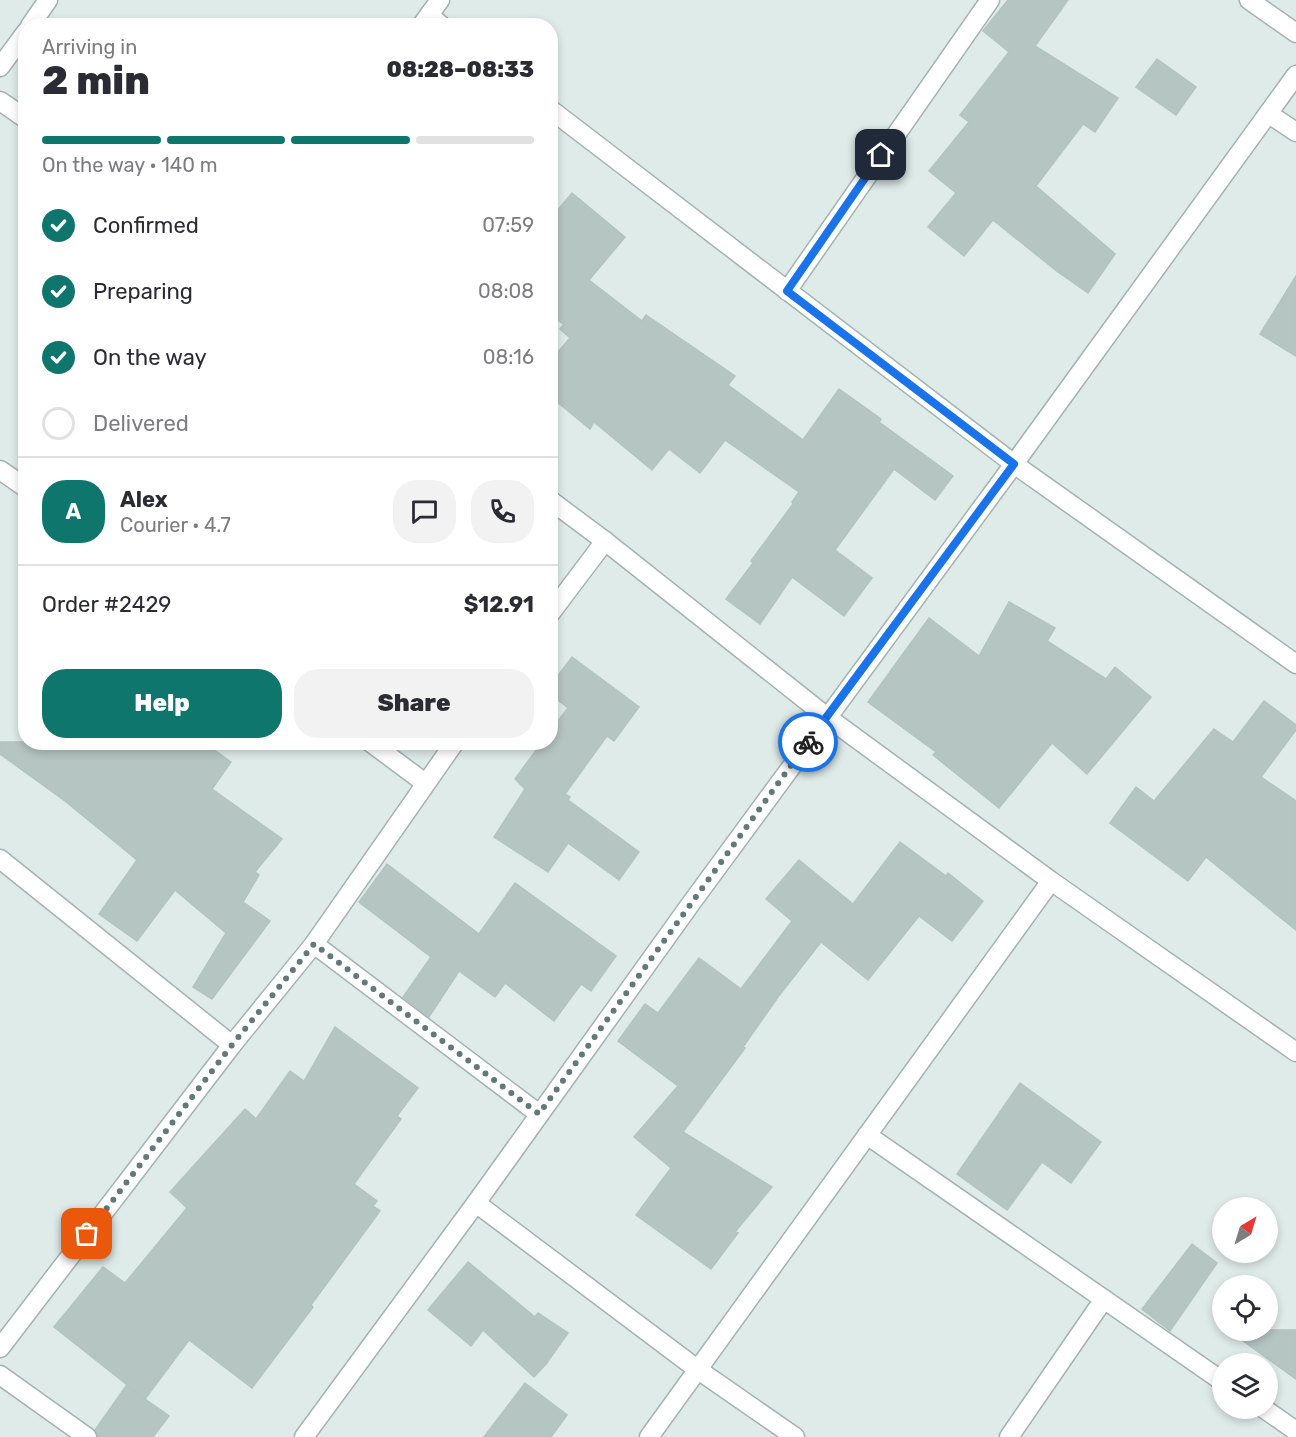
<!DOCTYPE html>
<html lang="en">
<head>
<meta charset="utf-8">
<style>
	body { margin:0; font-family:Rubik,sans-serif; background:#f2f2f3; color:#2b2b33; height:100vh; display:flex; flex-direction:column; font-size:22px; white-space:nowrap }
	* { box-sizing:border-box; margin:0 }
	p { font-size:20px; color:#7c7c81 }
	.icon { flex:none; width:33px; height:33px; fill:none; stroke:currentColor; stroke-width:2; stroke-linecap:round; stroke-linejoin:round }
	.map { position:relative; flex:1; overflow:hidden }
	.side { position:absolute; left:18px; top:18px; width:540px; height:732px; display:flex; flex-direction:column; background:#fff; border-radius:24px; box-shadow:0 3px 9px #0003 }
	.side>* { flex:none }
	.needle { width:39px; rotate:38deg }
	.buttons { position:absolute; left:1212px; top:1197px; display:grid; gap:12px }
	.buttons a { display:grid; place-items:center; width:66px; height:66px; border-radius:50%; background:#fff; box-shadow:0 3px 9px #0003; font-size:30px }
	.pin { position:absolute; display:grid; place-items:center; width:51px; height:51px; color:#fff; margin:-26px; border-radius:12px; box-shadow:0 3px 9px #0006 }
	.courier { position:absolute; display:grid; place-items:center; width:60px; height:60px; margin:-30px; border:4px solid #1a73e8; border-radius:50%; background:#fff; color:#222; box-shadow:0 2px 8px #0007 }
	.summary em { font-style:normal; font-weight:800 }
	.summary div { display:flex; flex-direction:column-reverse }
	.summary { display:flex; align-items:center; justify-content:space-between; height:102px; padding:0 24px }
	h1 { font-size:39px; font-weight:800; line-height:45px }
	.bar { display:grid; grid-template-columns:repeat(4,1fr); gap:9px 6px; align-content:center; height:72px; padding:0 24px }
	.bar i { height:8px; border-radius:4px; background:#e1e1e2 }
	.bar .active { background:#0f766e }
	.bar p { grid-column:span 4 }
	.line { display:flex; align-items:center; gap:15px; padding:0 24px; border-top:2px solid #e1e1e2 }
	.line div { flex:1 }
	.round { display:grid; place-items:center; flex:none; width:63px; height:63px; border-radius:24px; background:#f2f2f3 }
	ol { padding:0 24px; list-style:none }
	li { display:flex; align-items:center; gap:18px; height:66px }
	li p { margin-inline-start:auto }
	li .icon { padding:6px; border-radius:50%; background:#0f766e; color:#fff; stroke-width:4 }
	li:last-child { color:#7c7c81 }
	li i { width:33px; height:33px; border:3px solid #e1e1e2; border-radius:50% }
	.cta { display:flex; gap:12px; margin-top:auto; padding:12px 24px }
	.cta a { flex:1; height:69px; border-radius:24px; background:#0f766e; color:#fff; font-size:24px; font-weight:800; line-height:69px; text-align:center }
	.cta a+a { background:#f2f2f3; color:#2b2b33 }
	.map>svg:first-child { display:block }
</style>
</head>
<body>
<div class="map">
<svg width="1296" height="1437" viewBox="0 0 1296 1437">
	<rect width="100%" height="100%" fill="#dfebe9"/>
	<!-- building -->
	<g fill="#b5c5c2" stroke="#b2c4c1" stroke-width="1.5">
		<path d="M1008,0H1068L1035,46L1118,98L1095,132L1083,124L1036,186L1115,254L1088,293L1058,272L993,220L964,256L928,227L956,193L929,171L969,122L960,115L1009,52L983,31Z"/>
		<path d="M1157,59L1196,87L1176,115L1136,87Z"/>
		<path d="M572,193L625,237L589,280L642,321L646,315L735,376L728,385L803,440L839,389L881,419L879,422L953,476L935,500L894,469L835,550L872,578L844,616L792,577L760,624L726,599L753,563L751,561L793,504L792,502L799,492L725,440L700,473L669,449L652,470L594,422L590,429L550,396V361L570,338L560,329L564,324L550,315V219Z"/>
		<path d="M1296,276V356L1260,334Z"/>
		<path d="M1009,602L1055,628L1047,641L1106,679L1115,667L1151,697L1087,774L1052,743L999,808L933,755L936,752L868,702L929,618L979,656Z"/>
		<path d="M572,657L639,707L614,741L607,736L565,794L570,797L568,800L639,852L619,880L568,843L548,872L494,837L525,789L515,779L542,742H550V731L568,708L550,694V686Z"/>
		<path d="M1264,701L1296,725V730L1261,777L1296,801V930L1206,857L1188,881L1110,823L1136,787L1154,801L1214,729L1233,742Z"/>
		<path d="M0,742H203L231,762L212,789L282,839L255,872L259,875L243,902L270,921L212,999L193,987L226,933L175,890L137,941L99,914L137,860L65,801L0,754Z"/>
		<path d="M900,842L946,876L948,873L983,901L952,941L919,916L868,980L821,942L778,997L743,1047L745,1048L683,1132L772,1187L735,1232L738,1233L711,1269L636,1215L671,1168L634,1137L678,1086L618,1041L645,1004L658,1013L699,958L741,989L792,921L766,899L799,860L853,904Z"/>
		<path d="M387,864L479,934L515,883L616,956L591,991L581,984L554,1021L505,983L495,997L459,971L429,1017L403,997L431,957L359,902Z"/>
		<path d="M335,1027L418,1088L397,1116L401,1119L354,1184L377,1201L373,1206L380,1211L311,1305L313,1307L252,1388L189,1340L145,1399L169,1416L153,1437H98L95,1430L126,1386L145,1399L54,1327L103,1267L125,1283L187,1208L170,1192L245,1109L256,1119L290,1071L304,1081Z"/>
		<path d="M1020,1083L1101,1142L1071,1183L1042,1162L1007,1210L957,1174Z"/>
		<path d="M1192,1244L1217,1263L1170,1331L1142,1309Z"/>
		<path d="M468,1262L535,1317L538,1313L568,1333L546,1364L534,1377L483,1330L471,1346L428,1310Z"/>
		<path d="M1228,1330H1296V1379Z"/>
		<path d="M525,1383L567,1415L551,1437H484Z"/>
	</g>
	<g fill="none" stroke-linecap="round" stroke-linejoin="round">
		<defs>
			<g id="street">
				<path d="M1249,0L1296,33"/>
				<path d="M429,15L440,0"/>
				<path d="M30,26L48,0"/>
				<path d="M421,26L429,15L442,26"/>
				<path d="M0,67L26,32"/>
				<path d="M0,101L26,119"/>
				<path d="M550,109L1014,464L1296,664"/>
				<path d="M1269,114L1296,132"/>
				<path d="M787,291L990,0"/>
				<path d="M0,470L26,488"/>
				<path d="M550,500L605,541L827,717L1051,881L1296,1052"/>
				<path d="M550,614L605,541"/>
				<path d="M370,742L425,783"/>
				<path d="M0,859L232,1045"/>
				<path d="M314,944L539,1114"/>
				<path d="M867,1135L1222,1381"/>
				<path d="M476,1203L697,1369L795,1437"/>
				<path d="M0,1348L232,1045L314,944L455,742"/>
				<path d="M0,1375L87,1437"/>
				<path d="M1263,1408L1296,1431"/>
				<path d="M304,1437L476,1203L692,902L1014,464L1296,75"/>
				<path d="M649,1437L1051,881"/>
				<path d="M1009,1437L1104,1299"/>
			</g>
		</defs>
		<!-- street casing -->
		<use href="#street" stroke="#a2b3b1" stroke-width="21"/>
		<!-- street -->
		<use href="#street" stroke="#fff" stroke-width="18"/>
	</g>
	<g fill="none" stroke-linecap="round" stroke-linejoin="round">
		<!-- done -->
		<path stroke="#637977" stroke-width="6" stroke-dasharray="0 10.8" d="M87,1234L232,1045L314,944L539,1114L808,742"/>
		<!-- route -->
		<path stroke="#1a73e8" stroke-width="8" d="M808,742L1014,464L787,291L881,155"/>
	</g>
</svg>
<div class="buttons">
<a><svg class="needle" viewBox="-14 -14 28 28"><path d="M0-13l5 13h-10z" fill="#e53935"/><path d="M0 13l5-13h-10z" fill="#7c7c81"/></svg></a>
<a><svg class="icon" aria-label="locate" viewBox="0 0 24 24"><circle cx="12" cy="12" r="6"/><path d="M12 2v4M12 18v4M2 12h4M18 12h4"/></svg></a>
<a><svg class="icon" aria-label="layers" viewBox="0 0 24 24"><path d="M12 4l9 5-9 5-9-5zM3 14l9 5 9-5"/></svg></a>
</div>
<div class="pin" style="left:87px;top:1234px;background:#ea580c"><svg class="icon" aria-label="bag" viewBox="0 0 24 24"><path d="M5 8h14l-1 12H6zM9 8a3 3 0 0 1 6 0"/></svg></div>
<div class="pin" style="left:881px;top:155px;background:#1f2937"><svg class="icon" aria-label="home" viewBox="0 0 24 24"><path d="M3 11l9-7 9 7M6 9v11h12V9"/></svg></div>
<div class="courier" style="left:808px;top:742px"><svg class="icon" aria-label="bike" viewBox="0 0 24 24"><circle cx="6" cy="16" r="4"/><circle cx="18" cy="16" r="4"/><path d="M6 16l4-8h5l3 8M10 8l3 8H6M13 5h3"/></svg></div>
<section class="side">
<div class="summary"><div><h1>2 min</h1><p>Arriving in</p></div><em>08:28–08:33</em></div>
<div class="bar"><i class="active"></i><i class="active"></i><i class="active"></i><i></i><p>On the way · 140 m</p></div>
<ol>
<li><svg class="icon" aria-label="check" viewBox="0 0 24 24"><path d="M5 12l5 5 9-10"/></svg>Confirmed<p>07:59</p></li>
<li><svg class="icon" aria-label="check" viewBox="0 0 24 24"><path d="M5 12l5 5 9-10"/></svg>Preparing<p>08:08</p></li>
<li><svg class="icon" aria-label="check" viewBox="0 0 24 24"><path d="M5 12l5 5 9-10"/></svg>On the way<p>08:16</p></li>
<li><i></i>Delivered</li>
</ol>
<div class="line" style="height:108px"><b class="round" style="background:#0f766e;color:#fff">A</b><div><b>Alex</b><p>Courier · 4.7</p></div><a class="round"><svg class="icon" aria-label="chat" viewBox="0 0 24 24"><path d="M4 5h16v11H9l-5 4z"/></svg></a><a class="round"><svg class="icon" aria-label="phone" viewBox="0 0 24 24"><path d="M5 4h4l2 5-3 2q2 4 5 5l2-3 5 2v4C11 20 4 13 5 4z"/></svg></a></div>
<div class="line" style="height:78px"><div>Order #2429</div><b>$12.91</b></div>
<div class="cta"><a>Help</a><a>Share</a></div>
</section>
</div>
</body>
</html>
